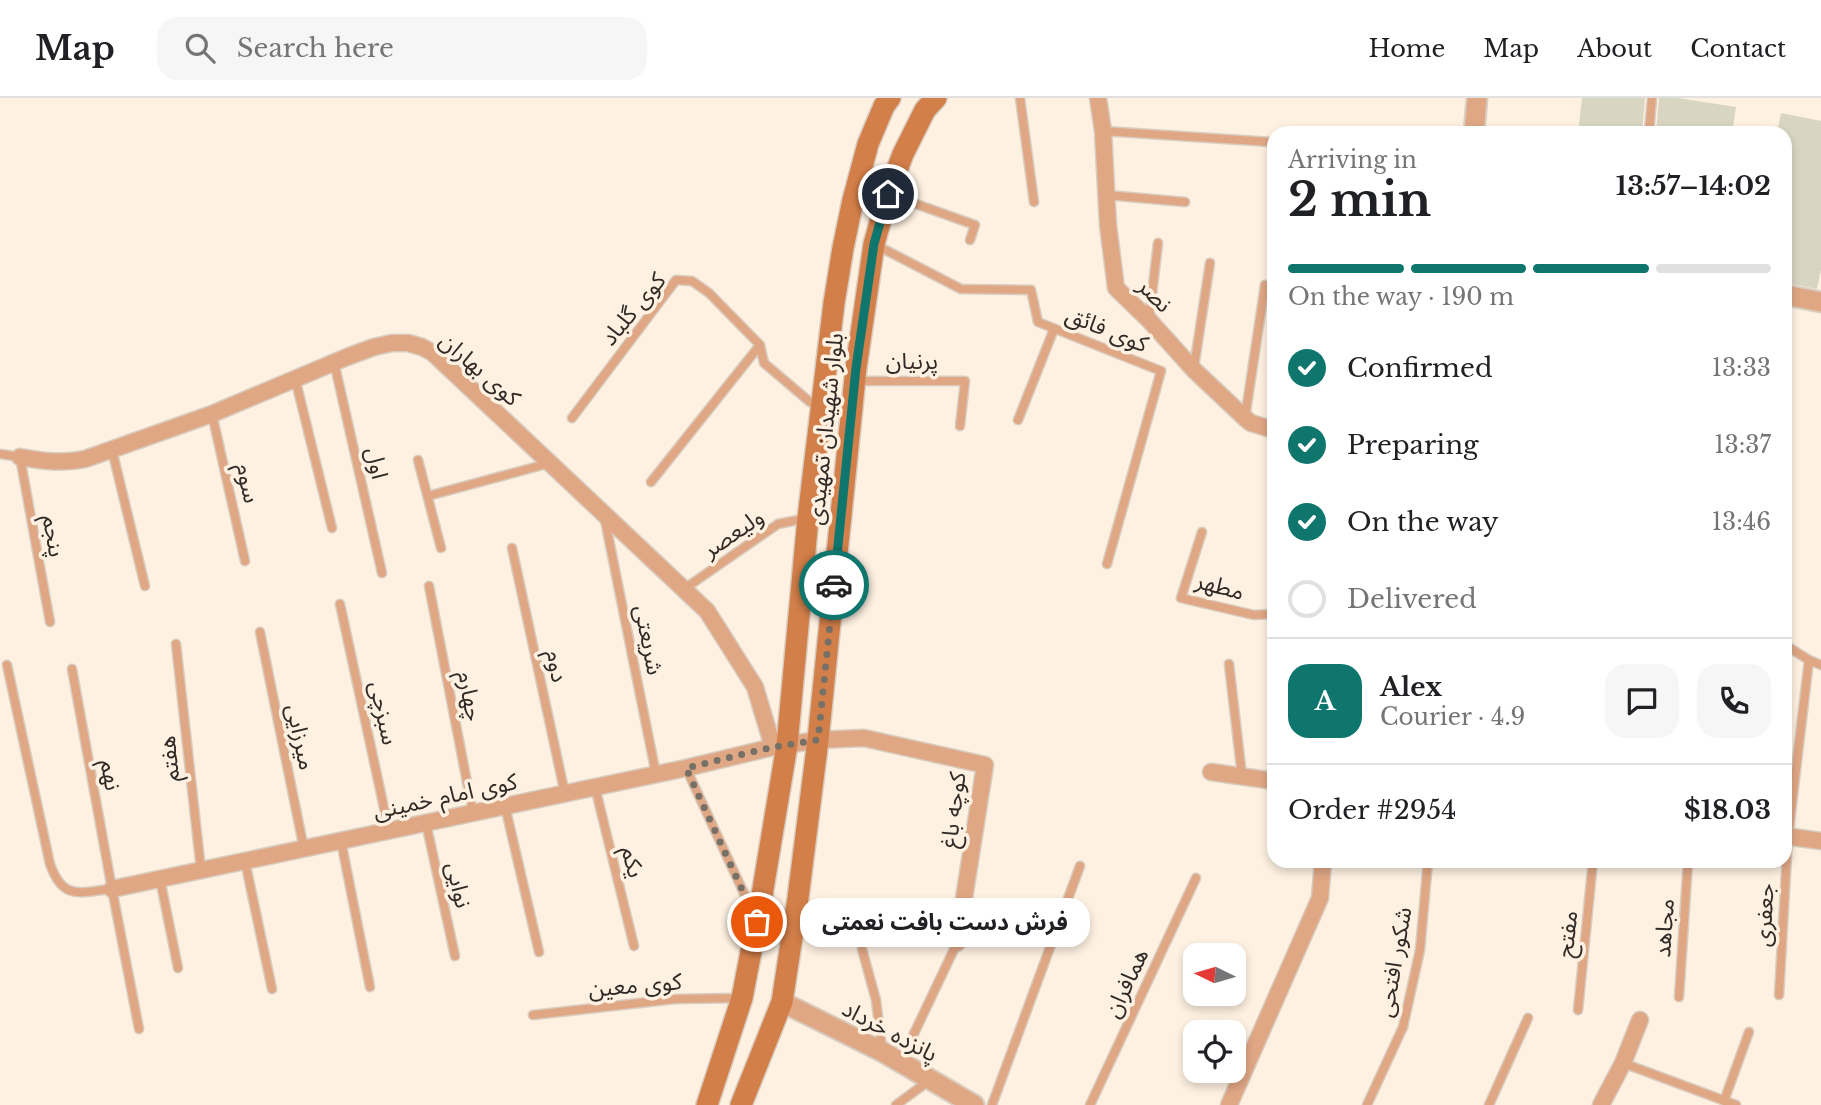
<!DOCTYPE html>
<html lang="en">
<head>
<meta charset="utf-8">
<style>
	body { margin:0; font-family:"Libre Baskerville","Noto Sans Arabic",serif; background:#f6f6f6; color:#202124; height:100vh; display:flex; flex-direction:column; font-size:26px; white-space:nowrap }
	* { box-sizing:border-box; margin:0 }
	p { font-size:23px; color:#757577 }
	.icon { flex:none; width:38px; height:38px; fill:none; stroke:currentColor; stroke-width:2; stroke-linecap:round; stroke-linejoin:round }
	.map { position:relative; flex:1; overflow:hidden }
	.details { position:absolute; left:1267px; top:28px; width:525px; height:742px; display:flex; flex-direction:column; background:#fff; border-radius:21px; box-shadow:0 4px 10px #0003 }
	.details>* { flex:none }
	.needle { width:46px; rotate:275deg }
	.fabs { position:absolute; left:1183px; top:845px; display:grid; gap:14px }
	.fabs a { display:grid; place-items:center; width:63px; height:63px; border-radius:14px; background:#fff; box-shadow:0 4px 10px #0003; font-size:35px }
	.pin { position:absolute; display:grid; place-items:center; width:60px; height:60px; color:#fff; margin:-30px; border:4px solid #fff; border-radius:50%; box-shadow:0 2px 7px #0007 }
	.courier { position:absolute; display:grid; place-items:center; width:70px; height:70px; margin:-35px; border:5px solid #0f766e; border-radius:50%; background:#fff; color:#222; box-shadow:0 2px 9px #0007 }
	.bubble { position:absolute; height:49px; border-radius:21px; background:#fff; box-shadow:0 4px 10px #0003; font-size:23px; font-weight:700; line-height:49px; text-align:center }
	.summary em { font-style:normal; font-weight:700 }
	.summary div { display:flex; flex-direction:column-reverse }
	.summary { display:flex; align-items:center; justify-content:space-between; height:119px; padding:0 21px }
	h1 { font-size:46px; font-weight:700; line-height:52px }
	.bar { display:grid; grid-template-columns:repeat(4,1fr); gap:10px 7px; align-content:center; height:84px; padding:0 21px }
	.bar i { height:9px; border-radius:5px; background:#e0e0e0 }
	.bar .on { background:#0f766e }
	.bar p { grid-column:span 4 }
	.line { display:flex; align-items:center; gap:18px; padding:0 21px; border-top:2px solid #e0e0e0 }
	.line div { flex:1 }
	.round { display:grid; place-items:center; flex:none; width:74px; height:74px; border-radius:21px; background:#f6f6f6 }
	ol { padding:0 21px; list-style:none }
	li { display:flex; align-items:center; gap:21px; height:77px }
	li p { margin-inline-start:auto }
	li .icon { padding:7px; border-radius:50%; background:#0f766e; color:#fff; stroke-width:4 }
	li:last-child { color:#757577 }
	li i { width:38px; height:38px; border:4px solid #e0e0e0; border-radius:50% }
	header { display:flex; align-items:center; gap:42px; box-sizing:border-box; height:98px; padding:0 35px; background:#fff; border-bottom:2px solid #e0e0e0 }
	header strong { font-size:33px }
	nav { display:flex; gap:38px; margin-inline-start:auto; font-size:24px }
	.search { width:490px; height:63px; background:#f6f6f6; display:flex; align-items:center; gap:18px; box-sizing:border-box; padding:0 24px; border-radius:21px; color:#757577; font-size:26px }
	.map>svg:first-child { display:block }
</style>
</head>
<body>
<header>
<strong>Map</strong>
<div class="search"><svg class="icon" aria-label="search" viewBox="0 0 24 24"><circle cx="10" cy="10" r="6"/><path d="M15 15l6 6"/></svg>Search here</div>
<nav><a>Home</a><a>Map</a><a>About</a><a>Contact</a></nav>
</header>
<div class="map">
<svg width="1821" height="1007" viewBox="0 0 1821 1007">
	<rect width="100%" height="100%" fill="#fef1e2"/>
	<!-- building -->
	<g fill="#d9d5c3">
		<path d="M1582,0H1645L1642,35H1578Z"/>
		<path d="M1659,0H1678L1736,9L1732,35H1656Z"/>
		<path d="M1781,15L1821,23V172L1817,191L1785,185V35H1777Z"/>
	</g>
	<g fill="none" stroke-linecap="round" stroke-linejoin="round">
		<defs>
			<g id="service">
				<path d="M1020,0L1034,104"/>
				<path d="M1103,33L1271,44"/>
				<path d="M1649,35L1652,0"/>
				<path d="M888,96L975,127L970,142"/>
				<path d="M1107,97L1185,104"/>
				<path d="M876,147L961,191L1031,192L1038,224L1161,273L1107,466"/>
				<path d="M1149,222L1158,145"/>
				<path d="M334,264L382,475"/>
				<path d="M1194,269L1210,165"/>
				<path d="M295,280L332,430"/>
				<path d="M855,283H965L960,328"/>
				<path d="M212,316L245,463"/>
				<path d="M572,320L676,182L692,183L709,195L760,247L764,265L810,304L820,305"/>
				<path d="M1245,320L1265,187"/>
				<path d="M1018,322L1054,231"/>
				<path d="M112,352L145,488"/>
				<path d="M0,356L20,359L50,524"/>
				<path d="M418,362L441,450"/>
				<path d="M651,384L760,247"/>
				<path d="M428,398L550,365"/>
				<path d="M605,422L656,676"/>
				<path d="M1202,434L1181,500L1254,517L1274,516"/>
				<path d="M512,450L565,696"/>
				<path d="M429,488L473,715"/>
				<path d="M684,491L778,426L808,420"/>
				<path d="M340,506L389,733"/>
				<path d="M260,534L304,751"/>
				<path d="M176,546L201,772"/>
				<path d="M1785,547L1809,562L1821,567"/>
				<path d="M1229,566L1242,678"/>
				<path d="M7,567L50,766C63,803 79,794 112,791"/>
				<path d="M72,571L112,791L139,931"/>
				<path d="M686,670L754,817"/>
				<path d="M595,689L634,848"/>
				<path d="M505,708L539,854"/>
				<path d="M426,725L455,858"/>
				<path d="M341,743L370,889"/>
				<path d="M245,763L272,891"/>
				<path d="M160,781L178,870"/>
				<path d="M862,851L876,902L882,951"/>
				<path d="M1779,897L1788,739L1809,562"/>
				<path d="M1679,899L1688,763"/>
				<path d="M1578,912L1593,763"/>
				<path d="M533,917L675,901L739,900"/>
				<path d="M900,965L957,845"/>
				<path d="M1623,965L1736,1007"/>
				<path d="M1724,1003L1749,934"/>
				<path d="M896,1007L930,982"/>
				<path d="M992,1007L1080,768"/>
				<path d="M1090,1007L1196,780"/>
				<path d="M1367,1007L1403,929L1420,852L1428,763"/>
				<path d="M1489,1007L1528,920"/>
			</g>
			<g id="minor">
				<path d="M1098,0L1103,33L1108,127L1116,190L1149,222L1194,272L1245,320L1251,325L1274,332"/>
				<path d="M20,359C42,363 62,366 85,361L212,316L347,259L374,249L392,245H408L422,249L433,255L707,513L755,589L773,649"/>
				<path d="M1211,674L1274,683"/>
				<path d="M1785,738L1821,743"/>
				<path d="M112,791L686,670L773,649L818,642L864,640L985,667L957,845"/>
				<path d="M1229,1007L1320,800L1323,763"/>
				<path d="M1601,1007L1623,965L1640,922"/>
			</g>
			<g id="tertiary">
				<path d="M1474,35L1477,0"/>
				<path d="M1785,197L1821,204"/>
				<path d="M782,904L883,954L974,1007"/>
			</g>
			<g id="secondary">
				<path d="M707,1007L742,900L762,797L787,647L808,420L834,205L843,150L853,102L868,46L884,8L890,0"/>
				<path d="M741,1007L782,904L798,800L818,642L856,270L874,146L888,96L903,56L925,12L936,0"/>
			</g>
		</defs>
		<!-- service casing -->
		<use href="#service" stroke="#d9cdc0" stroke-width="11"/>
		<!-- minor casing -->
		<use href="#minor" stroke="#d9cdc0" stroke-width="19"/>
		<!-- tertiary casing -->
		<use href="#tertiary" stroke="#d9cdc0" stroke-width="23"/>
		<!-- secondary casing -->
		<use href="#secondary" stroke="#d9cdc0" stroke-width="24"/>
		<!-- service -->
		<use href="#service" stroke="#e0a785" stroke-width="8"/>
		<!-- minor -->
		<use href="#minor" stroke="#e0a785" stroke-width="16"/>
		<!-- tertiary -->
		<use href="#tertiary" stroke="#e0a785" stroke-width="19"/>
		<!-- secondary -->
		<use href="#secondary" stroke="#d37f49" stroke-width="21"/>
	</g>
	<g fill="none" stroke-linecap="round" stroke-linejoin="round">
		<!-- done -->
		<path stroke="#777067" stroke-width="7" stroke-dasharray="0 12.6" d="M757,824L686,670L773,649L818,642L834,487"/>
		<!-- route -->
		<path stroke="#0f766e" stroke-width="9" d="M834,487L856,270L874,146L888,96"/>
	</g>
	<g text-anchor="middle" stroke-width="7" stroke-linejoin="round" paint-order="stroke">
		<!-- street labels -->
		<g font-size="23" fill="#2f2a25" stroke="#fef1e2">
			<text transform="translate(1155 197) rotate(45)" y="8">نصر</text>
			<text transform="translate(633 211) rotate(-50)" y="8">کوی گلباد</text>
			<text transform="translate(1107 231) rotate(22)" y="8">کوی فائق</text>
			<text x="912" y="271">پرنیان</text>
			<text transform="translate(480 271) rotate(41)" y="8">کوی بهاران</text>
			<text transform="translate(825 331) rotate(-84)" y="8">بلوار شهیدان تمهیدی</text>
			<text transform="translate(377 365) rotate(77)" y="8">اول</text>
			<text transform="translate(248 385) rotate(77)" y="8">سوم</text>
			<text transform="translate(733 435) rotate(-34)" y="8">ولیعصر</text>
			<text transform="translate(54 438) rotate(80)" y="8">پنجم</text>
			<text transform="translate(1220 488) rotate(15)" y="8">مطهر</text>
			<text transform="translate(649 542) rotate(79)" y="8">شریعتی</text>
			<text transform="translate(557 568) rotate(78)" y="8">دوم</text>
			<text transform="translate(470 598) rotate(79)" y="8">چهارم</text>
			<text transform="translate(384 615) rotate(78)" y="8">سبزچی</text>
			<text transform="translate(301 639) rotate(78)" y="8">میرزایی</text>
			<text transform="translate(169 661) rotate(-96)" y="8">هفتم</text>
			<text transform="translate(111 677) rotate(80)" y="8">نهم</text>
			<text transform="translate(445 698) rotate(-12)" y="8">کوی امام خمینی</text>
			<text transform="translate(953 712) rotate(-83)" y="8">کوچه باغ</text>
			<text transform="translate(633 764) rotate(76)" y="8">یکم</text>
			<text transform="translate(459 787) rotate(77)" y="8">نوایی</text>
			<text transform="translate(1764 817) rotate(-87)" y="8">جعفری</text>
			<text transform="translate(1664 830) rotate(-86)" y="8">مجاهد</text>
			<text transform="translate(1567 836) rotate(-84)" y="8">مفتح</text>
			<text transform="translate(1394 864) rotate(-80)" y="8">شکور افتحی</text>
			<text transform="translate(1126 885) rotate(-65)" y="8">همافران</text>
			<text transform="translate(635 887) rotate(-5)" y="8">کوی معین</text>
			<text transform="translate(890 933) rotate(28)" y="8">پانزده خرداد</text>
		</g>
	</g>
</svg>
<div class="fabs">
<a><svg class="needle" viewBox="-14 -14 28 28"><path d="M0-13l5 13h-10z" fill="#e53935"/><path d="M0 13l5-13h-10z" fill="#757577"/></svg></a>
<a><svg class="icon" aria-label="locate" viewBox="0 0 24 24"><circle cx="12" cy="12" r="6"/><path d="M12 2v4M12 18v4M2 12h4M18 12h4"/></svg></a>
</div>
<div class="pin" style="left:757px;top:824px;background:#ea580c"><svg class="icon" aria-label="bag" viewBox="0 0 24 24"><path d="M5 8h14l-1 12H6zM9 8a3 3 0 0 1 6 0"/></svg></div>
<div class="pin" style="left:888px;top:96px;background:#1f2937"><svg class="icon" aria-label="home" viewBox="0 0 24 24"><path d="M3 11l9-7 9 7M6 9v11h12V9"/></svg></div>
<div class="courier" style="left:834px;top:487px"><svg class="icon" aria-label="car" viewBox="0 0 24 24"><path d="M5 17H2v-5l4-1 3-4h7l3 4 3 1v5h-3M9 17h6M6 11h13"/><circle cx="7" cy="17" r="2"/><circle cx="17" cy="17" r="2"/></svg></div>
<div class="bubble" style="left:800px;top:800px;width:290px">فرش دست بافت نعمتی</div>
<section class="details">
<div class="summary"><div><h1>2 min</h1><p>Arriving in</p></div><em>13:57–14:02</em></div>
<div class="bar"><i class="on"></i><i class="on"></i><i class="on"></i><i></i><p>On the way · 190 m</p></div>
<ol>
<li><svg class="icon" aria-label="check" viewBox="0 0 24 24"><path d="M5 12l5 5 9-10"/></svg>Confirmed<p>13:33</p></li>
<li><svg class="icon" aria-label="check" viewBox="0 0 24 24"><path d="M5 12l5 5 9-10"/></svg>Preparing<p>13:37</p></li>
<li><svg class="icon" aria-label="check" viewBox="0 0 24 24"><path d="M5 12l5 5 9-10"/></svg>On the way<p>13:46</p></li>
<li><i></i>Delivered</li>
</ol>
<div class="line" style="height:126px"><b class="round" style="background:#0f766e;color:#fff">A</b><div><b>Alex</b><p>Courier · 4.9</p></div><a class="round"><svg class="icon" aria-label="chat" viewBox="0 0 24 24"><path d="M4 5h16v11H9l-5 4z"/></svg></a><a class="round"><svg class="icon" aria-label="phone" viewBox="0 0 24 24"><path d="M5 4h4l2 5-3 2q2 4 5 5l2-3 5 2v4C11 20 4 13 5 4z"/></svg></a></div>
<div class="line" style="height:91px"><div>Order #2954</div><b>$18.03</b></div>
</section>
</div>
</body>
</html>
